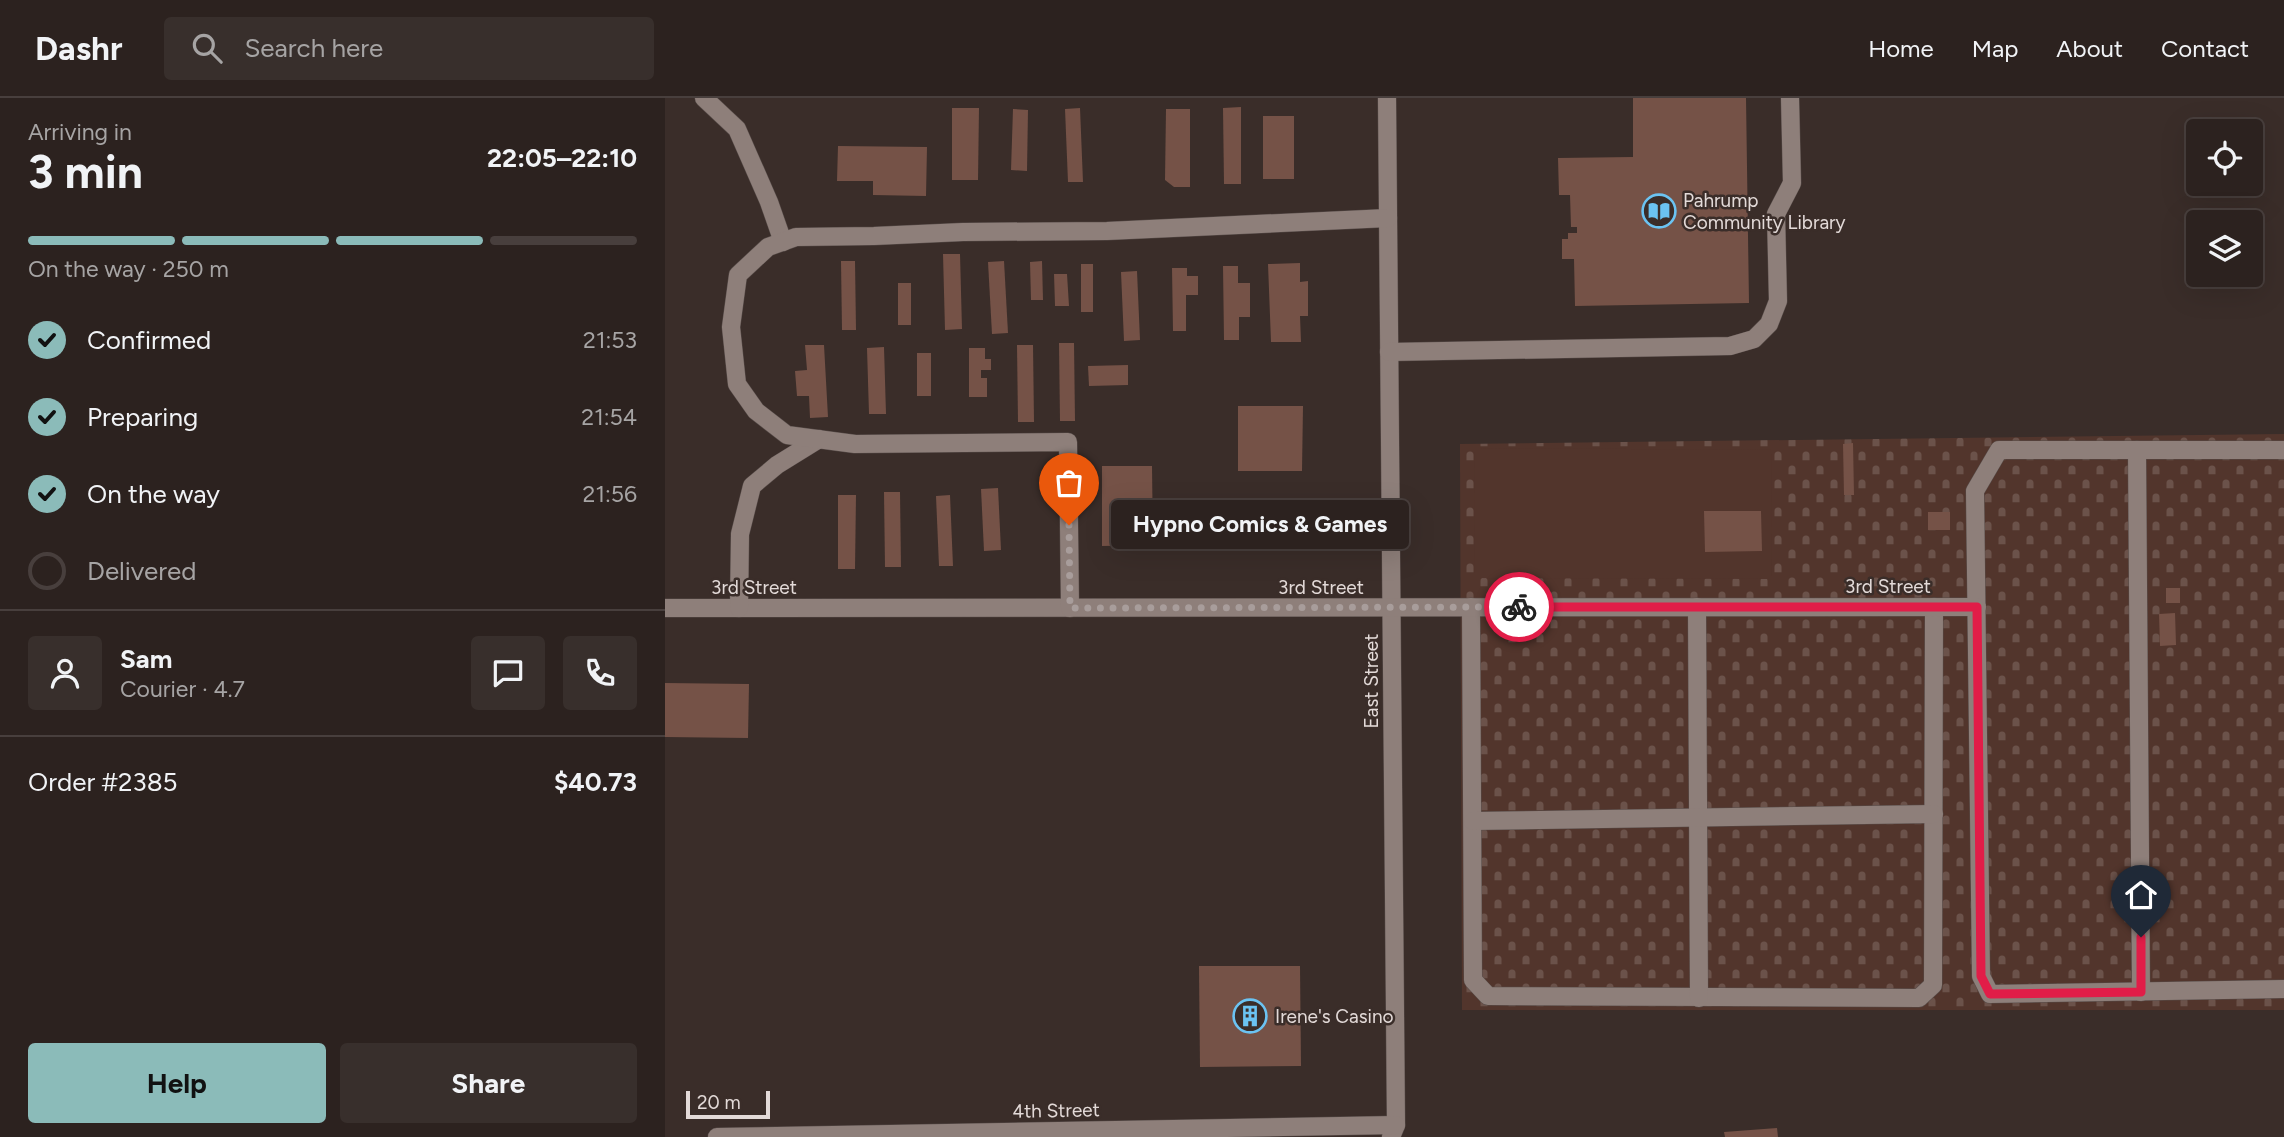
<!DOCTYPE html>
<html lang="en">
<head>
<meta charset="utf-8">
<style>
	body { margin:0; font-family:Figtree,sans-serif; background:#382f2c; color:#f1f3f6; height:100vh; display:flex; flex-direction:column; font-size:26px; white-space:nowrap }
	* { box-sizing:border-box; margin:0 }
	p { font-size:23px; color:#a6a4a4 }
	.icon { flex:none; width:38px; height:38px; fill:none; stroke:currentColor; stroke-width:2; stroke-linecap:round; stroke-linejoin:round }
	.map { position:relative; flex:1; overflow:hidden }
	.details { display:flex; flex-direction:column; background:#2c221f; width:665px }
	.details>* { flex:none }
	.buttons { position:absolute; left:1521px; top:21px; display:grid; gap:14px }
	.buttons a { display:grid; place-items:center; width:77px; height:77px; border-radius:7px; background:#2c221f; box-shadow:0 7px 28px #0002,0 0 0 2px #483f3d; font-size:35px }
	.scale { position:absolute; left:21px; bottom:18px; width:84px; box-sizing:border-box; padding-left:7px; border:4px solid #e3dad8; border-top:0; font-size:19px; line-height:24px; white-space:nowrap; color:#e3dad8; -webkit-text-stroke:5px #3a2d29; paint-order:stroke }
	.pin { position:absolute; display:grid; place-items:center; width:60px; height:60px; color:#fff; margin:-72px -30px; border-radius:50% 50% 50% 0; rotate:-45deg; box-shadow:0 0 7px #0007 }
	.pin .icon { rotate:45deg }
	.courier { position:absolute; display:grid; place-items:center; width:70px; height:70px; margin:-35px; border:5px solid #e11d48; border-radius:50%; background:#fff; color:#222; box-shadow:0 2px 9px #0007 }
	.bubble { position:absolute; height:49px; border-radius:7px; background:#2c221f; box-shadow:0 7px 28px #0002,0 0 0 2px #483f3d; font-size:23px; font-weight:700; line-height:49px; text-align:center }
	.summary em { font-style:normal; font-weight:700 }
	.summary div { display:flex; flex-direction:column-reverse }
	.summary { display:flex; align-items:center; justify-content:space-between; height:119px; padding:0 28px }
	h1 { font-size:46px; font-weight:700; line-height:52px }
	.bar { display:grid; grid-template-columns:repeat(4,1fr); gap:10px 7px; align-content:center; height:84px; padding:0 28px }
	.bar i { height:9px; border-radius:5px; background:#483f3d }
	.bar .current { background:#8bbbb9 }
	.bar p { grid-column:span 4 }
	.line { display:flex; align-items:center; gap:18px; padding:0 28px; border-top:2px solid #483f3d }
	.line div { flex:1 }
	.round { display:grid; place-items:center; flex:none; width:74px; height:74px; border-radius:7px; background:#382f2c }
	ol { padding:0 28px; list-style:none }
	li { display:flex; align-items:center; gap:21px; height:77px }
	li p { margin-inline-start:auto }
	li .icon { padding:7px; border-radius:50%; background:#8bbbb9; color:#111; stroke-width:4 }
	li:last-child { color:#a6a4a4 }
	li i { width:38px; height:38px; border:4px solid #483f3d; border-radius:50% }
	.cta { display:flex; gap:14px; margin-top:auto; padding:14px 28px }
	.cta a { flex:1; height:80px; border-radius:7px; background:#8bbbb9; color:#111; font-size:28px; font-weight:700; line-height:80px; text-align:center }
	.cta a+a { background:#382f2c; color:#f1f3f6 }
	header { display:flex; align-items:center; gap:42px; box-sizing:border-box; height:98px; padding:0 35px; background:#2c221f; border-bottom:2px solid #483f3d }
	header strong { font-size:33px }
	nav { display:flex; gap:38px; margin-inline-start:auto; font-size:24px }
	.search { width:490px; height:63px; background:#382f2c; display:flex; align-items:center; gap:18px; box-sizing:border-box; padding:0 24px; border-radius:7px; color:#a6a4a4; font-size:26px }
	main { display:flex; flex:1; min-height:0 }
	.map>svg:first-child { display:block }
</style>
</head>
<body>
<header>
<strong>Dashr</strong>
<div class="search"><svg class="icon" aria-label="search" viewBox="0 0 24 24"><circle cx="10" cy="10" r="6"/><path d="M15 15l6 6"/></svg>Search here</div>
<nav><a>Home</a><a>Map</a><a>About</a><a>Contact</a></nav>
</header>
<main>
<section class="details">
<div class="summary"><div><h1>3 min</h1><p>Arriving in</p></div><em>22:05–22:10</em></div>
<div class="bar"><i class="current"></i><i class="current"></i><i class="current"></i><i></i><p>On the way · 250 m</p></div>
<ol>
<li><svg class="icon" aria-label="check" viewBox="0 0 24 24"><path d="M5 12l5 5 9-10"/></svg>Confirmed<p>21:53</p></li>
<li><svg class="icon" aria-label="check" viewBox="0 0 24 24"><path d="M5 12l5 5 9-10"/></svg>Preparing<p>21:54</p></li>
<li><svg class="icon" aria-label="check" viewBox="0 0 24 24"><path d="M5 12l5 5 9-10"/></svg>On the way<p>21:56</p></li>
<li><i></i>Delivered</li>
</ol>
<div class="line" style="height:126px"><a class="round"><svg class="icon" aria-label="person" viewBox="0 0 24 24"><circle cx="12" cy="8" r="4"/><path d="M4 21q1-7 8-7t8 7"/></svg></a><div><b>Sam</b><p>Courier · 4.7</p></div><a class="round"><svg class="icon" aria-label="chat" viewBox="0 0 24 24"><path d="M4 5h16v11H9l-5 4z"/></svg></a><a class="round"><svg class="icon" aria-label="phone" viewBox="0 0 24 24"><path d="M5 4h4l2 5-3 2q2 4 5 5l2-3 5 2v4C11 20 4 13 5 4z"/></svg></a></div>
<div class="line" style="height:91px"><div>Order #2385</div><b>$40.73</b></div>
<div class="cta"><a>Help</a><a>Share</a></div>
</section>
<div class="map">
<svg width="1619" height="1039" viewBox="0 0 1619 1039">
	<defs>
		<pattern id="cemetery-stones" width="16" height="16" patternUnits="userSpaceOnUse" patternTransform="scale(1.75)"><rect width="16" height="16" fill="#52352c"/><path d="M2 7V4a2 2 0 0 1 4 0v3zM10 15v-3a2 2 0 0 1 4 0v3z" fill="#6b524a"/></pattern>
	</defs>
	<rect width="100%" height="100%" fill="#3a2d29"/>
	<!-- cemetery -->
	<path fill="url(#cemetery-stones)" d="M1619,336V912H797L795,346Z"/>
	<!-- green -->
	<path fill="#52352c" d="M810,350L1107,352L1106,481L809,480Z"/>
	<!-- building -->
	<g fill="#755247">
		<path d="M968,0H1081L1084,205L910,208L909,161H897V141H903V135H912V129H906L905,97H894L893,60L968,59Z"/>
		<path d="M576,9V86H559L558,10Z"/>
		<path d="M287,10H314L313,82H287Z"/>
		<path d="M415,10L418,84H403L400,11Z"/>
		<path d="M348,11L363,12L362,73L346,72Z"/>
		<path d="M501,11H525V89H509L500,82Z"/>
		<rect x="598" y="18" width="31" height="63"/>
		<path d="M173,48L262,49L261,98L208,97V83H172Z"/>
		<path d="M278,156H295L297,231L280,232Z"/>
		<path d="M176,163H190L191,232H177Z"/>
		<path d="M339,163L343,235L327,236L323,164Z"/>
		<path d="M377,163L378,202H366L365,164Z"/>
		<path d="M635,165V184L643,183V218H635L636,244H606L603,166Z"/>
		<rect x="416" y="166" width="12" height="48"/>
		<path d="M558,168H573V185H585V219H574V242H559Z"/>
		<path d="M507,170H522V178H533V197H521V233H508Z"/>
		<path d="M472,173L475,242L459,243L456,174Z"/>
		<path d="M389,176H402L404,208H390Z"/>
		<rect x="233" y="185" width="13" height="42"/>
		<path d="M394,245H409L410,323H395Z"/>
		<path d="M140,247H159L163,319L145,320L144,298H132L130,273L142,272Z"/>
		<path d="M352,247H368L369,324H353Z"/>
		<path d="M219,249L221,316H204L202,250Z"/>
		<path d="M304,250H320V261H326V272H316V280H322V299H304Z"/>
		<rect x="252" y="255" width="14" height="43"/>
		<path d="M463,267V287L424,288L423,268Z"/>
		<path d="M573,308H638L637,373H573Z"/>
		<path d="M1188,345L1189,397H1179L1178,346Z"/>
		<path d="M437,368H487L488,447L437,448Z"/>
		<path d="M333,390L336,452L319,453L316,391Z"/>
		<path d="M219,394H235L236,469H220Z"/>
		<path d="M173,397H191L190,471H173Z"/>
		<path d="M285,397L288,468H274L271,398Z"/>
		<path d="M1039,413H1096L1097,453L1040,454Z"/>
		<rect x="1263" y="414" width="22" height="18"/>
		<rect x="1501" y="490" width="14" height="15"/>
		<path d="M1510,515L1511,547L1495,548L1494,516Z"/>
		<path d="M0,585L84,586L83,640L0,639Z"/>
		<path d="M534,868H635L636,968L535,969Z"/>
		<path d="M1112,1030L1113,1039H1060L1059,1034Z"/>
	</g>
	<g fill="none" stroke-linecap="round" stroke-linejoin="round">
		<defs>
			<g id="minor">
				<path d="M39,0L72,31L104,104L118,144"/>
				<path d="M722,0L731,1027L726,1039"/>
				<path d="M724,254L1065,248L1089,241L1104,226L1113,203L1111,116L1127,85L1125,0"/>
				<path d="M1472,352L1476,894"/>
				<path d="M1619,352H1334L1310,393L1316,878L1325,896L1619,891"/>
				<path d="M806,509L808,882L823,898L1254,900L1268,887L1269,509"/>
				<path d="M1032,509L1034,900"/>
				<path d="M0,510L1312,509"/>
				<path d="M74,510L75,436L87,388L112,367L154,341"/>
				<path d="M405,510L403,344L190,346L122,337L91,313L72,286L66,229L73,177L103,149L131,139L209,138L298,134L442,133L723,120"/>
				<path d="M808,723L1269,716"/>
				<path d="M52,1039L731,1027"/>
			</g>
		</defs>
		<!-- minor casing -->
		<use href="#minor" stroke="#574c49" stroke-width="19"/>
		<!-- minor -->
		<use href="#minor" stroke="#8e7f7a" stroke-width="18"/>
	</g>
	<g fill="none" stroke-linecap="round" stroke-linejoin="round">
		<!-- done -->
		<path stroke="#a89d9b" stroke-width="7" stroke-dasharray="0 12.6" d="M404,427L405,510L854,509"/>
		<!-- route -->
		<path stroke="#e11d48" stroke-width="9" d="M854,509H1312L1316,878L1325,896L1476,894V839"/>
	</g>
	<!-- icons -->
	<defs>
		<symbol id="library-ring" viewBox="-11 -11 22 22"><circle r="9.5" fill="#3a2d29" stroke="#6bc3f2" stroke-width="1.5"/><path d="M-6-4Q-3-5.5-.7-3.5V5Q-3 3-6 4ZM6-4Q3-5.5 .7-3.5V5Q3 3 6 4Z" fill="#6bc3f2"/></symbol>
		<symbol id="building-ring" viewBox="-11 -11 22 22"><circle r="9.5" fill="#3a2d29" stroke="#6bc3f2" stroke-width="1.5"/><path d="M-4-6H4V6H1V3H-1V6H-4ZM-2.5-4.3h1.7v1.8h-1.7ZM.8-4.3h1.7v1.8H.8ZM-2.5-1h1.7V.8h-1.7ZM.8-1h1.7V.8H.8Z" fill="#6bc3f2"/></symbol>
	</defs>
	<g fill-rule="evenodd">
		<use href="#library-ring" x="975" y="94" width="38" height="38"/>
		<use href="#building-ring" x="566" y="899" width="38" height="38"/>
	</g>
	<g text-anchor="middle" stroke-width="5" stroke-linejoin="round" paint-order="stroke">
		<!-- poi labels -->
		<g font-size="19" fill="#e3dad8" stroke="#3a2d29" text-anchor="start">
			<text x="1018" y="109">Pahrump<tspan x="1018" dy="22">Community Library</tspan></text>
			<text x="610" y="925">Irene's Casino</text>
		</g>
		<!-- street labels -->
		<g font-size="19" fill="#e3dad8" stroke="#3a2d29">
			<text x="1223" y="495">3rd Street</text>
			<text x="89" y="496">3rd Street</text>
			<text x="656" y="496">3rd Street</text>
			<text transform="translate(706 583) rotate(-90)" y="7">East Street</text>
			<text transform="translate(391 1012) rotate(-1)" y="7">4th Street</text>
		</g>
	</g>
</svg>
<div class="buttons">
<a><svg class="icon" aria-label="locate" viewBox="0 0 24 24"><circle cx="12" cy="12" r="6"/><path d="M12 2v4M12 18v4M2 12h4M18 12h4"/></svg></a>
<a><svg class="icon" aria-label="layers" viewBox="0 0 24 24"><path d="M12 4l9 5-9 5-9-5zM3 14l9 5 9-5"/></svg></a>
</div>
<div class="scale">20 m</div>
<div class="pin" style="left:404px;top:427px;background:#ea580c"><svg class="icon" aria-label="bag" viewBox="0 0 24 24"><path d="M5 8h14l-1 12H6zM9 8a3 3 0 0 1 6 0"/></svg></div>
<div class="pin" style="left:1476px;top:839px;background:#1f2937"><svg class="icon" aria-label="home" viewBox="0 0 24 24"><path d="M3 11l9-7 9 7M6 9v11h12V9"/></svg></div>
<div class="courier" style="left:854px;top:509px"><svg class="icon" aria-label="bike" viewBox="0 0 24 24"><circle cx="6" cy="16" r="4"/><circle cx="18" cy="16" r="4"/><path d="M6 16l4-8h5l3 8M10 8l3 8H6M13 5h3"/></svg></div>
<div class="bubble" style="left:446px;top:402px;width:298px">Hypno Comics &amp; Games</div>
</div>
</main>
</body>
</html>
